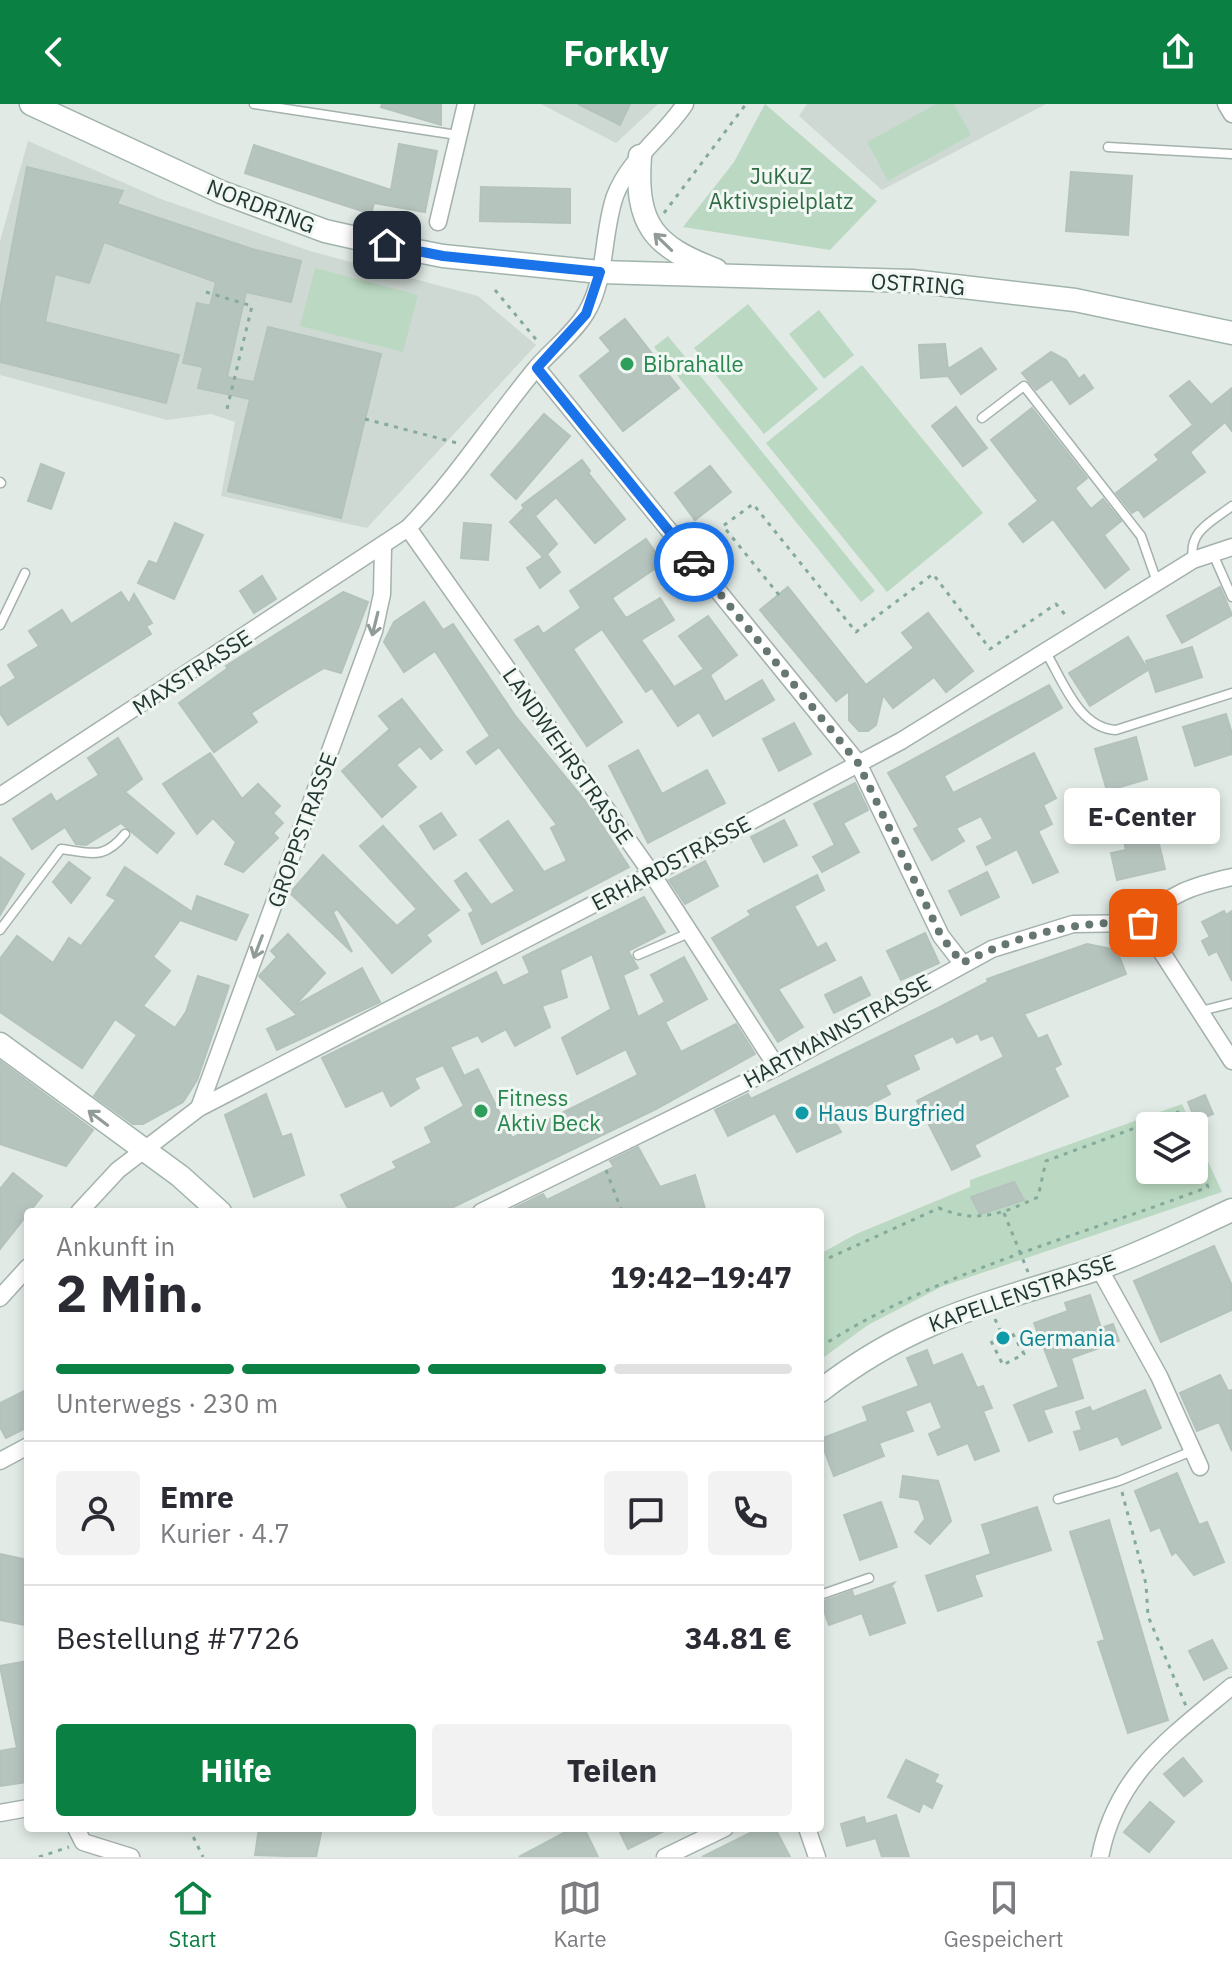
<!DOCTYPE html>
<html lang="de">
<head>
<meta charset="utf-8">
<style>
	body { margin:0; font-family:"IBM Plex Sans",sans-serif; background:#f2f2f3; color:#2b2b33; height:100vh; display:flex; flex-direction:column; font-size:30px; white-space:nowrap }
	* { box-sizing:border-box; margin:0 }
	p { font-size:26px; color:#7c7c81 }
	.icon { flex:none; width:44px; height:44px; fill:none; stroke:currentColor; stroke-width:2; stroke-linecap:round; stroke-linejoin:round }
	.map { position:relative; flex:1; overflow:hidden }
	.side { position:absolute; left:24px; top:1104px; width:800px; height:624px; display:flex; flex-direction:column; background:#fff; border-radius:8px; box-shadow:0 4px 12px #0003 }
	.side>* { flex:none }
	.tools { position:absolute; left:1136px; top:1008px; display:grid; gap:16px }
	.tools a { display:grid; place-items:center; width:72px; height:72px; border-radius:8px; background:#fff; box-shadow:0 4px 12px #0003; font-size:40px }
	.pin { position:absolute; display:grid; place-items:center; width:68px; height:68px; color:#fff; margin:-34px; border-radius:16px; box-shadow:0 4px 12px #0006 }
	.courier { position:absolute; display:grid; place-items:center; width:80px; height:80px; margin:-40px; border:6px solid #1a73e8; border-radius:50%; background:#fff; color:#222; box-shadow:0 2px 10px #0007 }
	.bubble { position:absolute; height:56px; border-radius:8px; background:#fff; box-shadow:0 4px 12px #0003; font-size:26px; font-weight:700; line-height:56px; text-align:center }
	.head em { font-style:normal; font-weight:700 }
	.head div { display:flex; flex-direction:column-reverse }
	.head { display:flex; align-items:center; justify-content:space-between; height:136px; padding:0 32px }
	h1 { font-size:52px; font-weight:700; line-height:60px }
	.bar { display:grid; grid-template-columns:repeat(4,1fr); gap:12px 8px; align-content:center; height:96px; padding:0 32px }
	.bar i { height:10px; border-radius:6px; background:#e1e1e2 }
	.bar .on { background:#0b8043 }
	.bar p { grid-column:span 4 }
	.line { display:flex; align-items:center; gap:20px; padding:0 32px; border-top:2px solid #e1e1e2 }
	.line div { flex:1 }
	.round { display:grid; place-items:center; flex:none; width:84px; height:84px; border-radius:8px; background:#f2f2f3 }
	.primary-button { display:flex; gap:16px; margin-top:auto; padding:16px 32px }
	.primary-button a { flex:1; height:92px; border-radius:8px; background:#0b8043; color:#fff; font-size:32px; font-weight:700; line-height:92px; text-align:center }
	.primary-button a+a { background:#f2f2f3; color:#2b2b33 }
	header { display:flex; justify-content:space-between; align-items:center; height:104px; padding:0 32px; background:#0b8043; color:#fff; font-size:36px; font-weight:700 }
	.menu { display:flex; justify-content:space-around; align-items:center; height:112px; border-top:2px solid #e1e1e2; background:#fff; font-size:22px; color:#7c7c81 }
	.menu a { display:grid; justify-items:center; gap:4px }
	.menu .on { color:#0b8043 }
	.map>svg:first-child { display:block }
</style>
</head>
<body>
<header><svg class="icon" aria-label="back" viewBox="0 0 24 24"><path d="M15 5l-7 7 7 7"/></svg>Forkly<svg class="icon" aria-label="share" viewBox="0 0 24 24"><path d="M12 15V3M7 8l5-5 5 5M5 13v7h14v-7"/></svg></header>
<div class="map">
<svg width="1232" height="1753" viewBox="0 0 1232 1753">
	<rect width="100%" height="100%" fill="#e1eae5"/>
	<!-- built -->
	<g fill="#cfd9d4">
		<path d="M541,0H658L616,39Z"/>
		<path d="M807,0H1046L882,86L799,12Z"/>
		<path d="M28,37L161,95L310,147L478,192L536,241L367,424L221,392L235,318L211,310L167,316L0,271V137Z"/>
	</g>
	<!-- green -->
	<g fill="#bbd9c2">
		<path d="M765,0L877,97L830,146L683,123L734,58Z"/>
		<path d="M936,0H954L971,31L888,77L867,38Z"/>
		<path d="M315,164L418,191L403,248L300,222Z"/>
		<path d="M748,200L818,285L764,330L694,244Z"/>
		<path d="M819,206L854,251L824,275L789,230Z"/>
		<path d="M668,232L875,487L861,498L654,243Z"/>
		<path d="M862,261L983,409L887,488L766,339Z"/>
		<path d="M1182,1000L1192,1022H1150V1066H1194V1027L1222,1088L943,1182L868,1221L820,1256V1150L856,1130L970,1083V1076Z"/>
	</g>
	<!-- building -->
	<g fill="#b6c4be" stroke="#b4c2bc" stroke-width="2" fill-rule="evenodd">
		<path d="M382,0H441V21L381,3Z"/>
		<path d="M578,0H630L620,21Z"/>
		<path d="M399,40L437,47L425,108L374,99L371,110L245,69L254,41L391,86Z"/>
		<path d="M27,63L123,87L117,100L252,145L301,157L291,198L246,188L227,273L254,278L268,223L381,250L341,414L228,387L250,295L198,284L203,263L183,259L197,199L210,202L216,178L104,138L89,179L55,170L45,218L179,251L166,299L0,258V206Z"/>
		<path d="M1071,68L1132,72L1128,131L1066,127Z"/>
		<path d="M481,83L570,85V119L480,117Z"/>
		<path d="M625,215L679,284L623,327L580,272L611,247L600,234Z"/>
		<path d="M945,240L948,265L981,244L996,265L961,290L948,272L921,274L919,241Z"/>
		<path d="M1051,248L1066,256L1079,275L1084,271L1093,284L1070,300L1052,275L1036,286L1022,269Z"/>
		<path d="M1189,277L1211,301L1232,284V327L1225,318L1190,348L1205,368L1144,413L1138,405L1132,409L1116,389L1159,356L1155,351L1193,321L1170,292Z"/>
		<path d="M956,303L987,344L963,362L932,322Z"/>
		<path d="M1032,304L1087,374L1075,384L1091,405L1103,395L1121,417L1104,431L1129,465L1105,484L1053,415L1023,438L1009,420L1038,397L991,336Z"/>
		<path d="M544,310L570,332L516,395L491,371Z"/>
		<path d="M582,356L590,367L588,369L625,415L595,439L556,393L535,412L557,440L547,450L560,468L540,484L527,464L543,453L510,418L524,404L522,401Z"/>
		<path d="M41,360L64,369L51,405L28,397Z"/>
		<path d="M710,362L731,388L695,416L675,389Z"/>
		<path d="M175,419L203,431L174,495L138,479L149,457L157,460Z"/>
		<path d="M464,419L491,421L488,456L461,454Z"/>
		<path d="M646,435L663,459L612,494L626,514L660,494L674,516L641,536L674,583L704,565L679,532L708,512L737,551L710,571L725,598L762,576L774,596L713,632L699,608L678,622L652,584L646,588L602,525L573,545L622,618L587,642L515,536L538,522L543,530L581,504L570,487Z"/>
		<path d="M262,472L276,495L254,509L240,487Z"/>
		<path d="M788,483L866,581L914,544L902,529L928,509L973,567L946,588L934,573L893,604L883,591L876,621L868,627H859L849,616V587L836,597L760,506Z"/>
		<path d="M1220,483L1232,511L1182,539L1167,512Z"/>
		<path d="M121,488L129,500L134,490L152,519L146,522L151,530L8,621L0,609V584L16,574L8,561L39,542L29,527L62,506L71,520Z"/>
		<path d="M343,488L368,498L341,569L324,564L287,586L251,609L257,618L214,648L179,599L228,564L226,562Z"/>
		<path d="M424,498L443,526L453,520L516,613L591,704L629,763L482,840L469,810L474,807L455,777L466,769L491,801L515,787L480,736L508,717L544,768L567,757L551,724L557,721L499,643L476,660L467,648L490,632L435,547L404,568L384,538L394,518Z"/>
		<path d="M1128,533L1148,566L1090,602L1069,569Z"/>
		<path d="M1192,543L1202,573L1156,588L1146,557Z"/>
		<path d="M1049,581L1062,604L944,672L953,689L1034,649L1056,694L1043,701L1052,720L1038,727L1058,768L1033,779L1017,745L986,761L977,743L993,735L981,712L956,724L964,737L932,756L914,725L919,722L888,669Z"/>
		<path d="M402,595L442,646L431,655L420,642L396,661L416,683L382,713L342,667L390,625L379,612Z"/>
		<path d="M1226,610L1232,630V650L1195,662L1183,623Z"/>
		<path d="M794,619L811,650L779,667L763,635Z"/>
		<path d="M1136,633L1147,675L1107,687L1095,645Z"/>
		<path d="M118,634L142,675L125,688L174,729L157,749L121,719L86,741L76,740L65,723L32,745L13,715L51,690L56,698L99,671L88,654Z"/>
		<path d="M638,646L662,690L707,666L725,699L648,739L609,662Z"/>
		<path d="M210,649L242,695L258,680L280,702L273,709L283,719L273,729L278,734L243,768L225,760L236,738L213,714L197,730L163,680Z"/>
		<path d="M855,679L868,706L843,719L859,748L822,768L813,753L835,741L814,700Z"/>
		<path d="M1151,707L1165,765L1117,776L1111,749L1126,746L1119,715Z"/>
		<path d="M441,709L456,731L434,745L420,722Z"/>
		<path d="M784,716L797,741L764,758L751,733Z"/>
		<path d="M383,722L459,806L426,831L431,837L392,869L337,805L333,808L352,848L290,789L323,751L397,822L417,805L360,742Z"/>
		<path d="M0,753L24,770L0,811Z"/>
		<path d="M705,757L718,782L685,800L669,776Z"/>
		<path d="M69,758L90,774L71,799L53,778Z"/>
		<path d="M125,763L192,808L197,792L248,811L236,836L180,816L153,853L170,867L143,902L175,924L186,908L198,872L229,882L197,976L183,998L143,1020H133L94,992L137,931L115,915L82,964L0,908V855L17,832L53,859L69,834L81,842L116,796L107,791Z"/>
		<path d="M987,768L999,793L961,811L949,787Z"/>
		<path d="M817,771L824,786L794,802L817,844L826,839L835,856L778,885L803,923L778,938L712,834L751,811L748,807Z"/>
		<path d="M644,793L665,828L628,847L638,864L623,871L638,913L665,898L651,871L684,853L707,895L665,918L681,948L736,920L755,950L656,1005L443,1108H350L341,1091L397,1064L393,1058L432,1039L425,1024L464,1002L443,961L414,974L419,984L391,1002L383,986L346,1003L322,954L496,868L503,882L530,869L523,853ZM592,850L611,905L562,934L577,970L626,945L638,971L512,1034L478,965L464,972L450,943L478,931L482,938L506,925L515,942L550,923L542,902L567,893L560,866Z"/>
		<path d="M1224,807L1226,811L1232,807V877L1217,847L1209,851L1202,837L1210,833L1202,818Z"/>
		<path d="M925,829L939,859L901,876L887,847Z"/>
		<path d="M288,830L325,869L294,902L362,864L380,898L277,946L267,925L297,911L259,872L277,853L271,847Z"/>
		<path d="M1087,840L1117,846L1126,870L1024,910L1038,935L1047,931L1061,960L1054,964L1068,992L974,1041L980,1052L952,1066L917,997L1004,953L993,931L981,936L978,929L957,939L953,932L913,951L919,965L885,981L890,990L835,1018L841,1028L797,1048L775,1009L728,1032L715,1006L748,990L751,995L940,903L988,878L987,875Z"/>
		<path d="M861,873L870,891L834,909L825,891Z"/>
		<path d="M0,957L93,1026L66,1062L0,1040Z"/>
		<path d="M266,990L282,1033L291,1030L304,1071L254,1093L225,1011Z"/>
		<path d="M1205,991L1213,1010L1196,1017L1188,998Z"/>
		<path d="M638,1043L660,1083L695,1071L706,1108H506L543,1090L547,1096L614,1063L610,1057Z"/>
		<path d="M13,1069L42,1092L0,1145V1085Z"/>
		<path d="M1014,1078L1024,1096L980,1110L971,1093Z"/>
		<path d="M1214,1142L1232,1182V1206L1161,1238L1134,1177Z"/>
		<path d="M1090,1191L1101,1224L1113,1220L1119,1237L1071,1254L1083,1294L1043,1306L1052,1328L1029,1337L1014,1301L1059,1283L1034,1219L1068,1207L1065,1199Z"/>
		<path d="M927,1246L933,1262L962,1250L977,1284L983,1282L992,1304L983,1307L999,1347L975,1356L968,1339L938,1351L929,1330L942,1324L931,1297L905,1307L913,1327L879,1339L884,1352L834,1372L820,1335L868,1317L863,1303L919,1282L907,1254Z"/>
		<path d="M1220,1271L1228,1287L1232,1286V1347L1219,1318L1197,1327L1180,1289Z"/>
		<path d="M28,1285V1323L6,1334L0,1323V1299Z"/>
		<path d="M1145,1286L1161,1324L1122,1341L1118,1332L1080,1346L1074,1328L1082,1326L1076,1308L1090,1303L1092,1308Z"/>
		<path d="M1177,1369L1199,1421L1207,1418L1224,1458L1194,1471L1176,1448L1172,1451L1160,1423L1151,1427L1135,1387Z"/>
		<path d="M903,1372L938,1377L951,1417L930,1440L915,1428L925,1415L919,1396L900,1393Z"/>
		<path d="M881,1398L897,1443L860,1456L844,1411Z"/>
		<path d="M1037,1403L1051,1446L974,1471L982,1492L938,1507L926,1472L991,1450L982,1421Z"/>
		<path d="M1109,1416L1168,1616L1128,1629L1098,1538L1105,1536L1070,1428Z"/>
		<path d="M0,1450L28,1456L25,1521L0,1516Z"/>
		<path d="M894,1479L888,1486L893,1484L905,1519L870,1531L862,1509L829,1521L821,1498L852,1487L854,1493Z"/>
		<path d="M1212,1536L1227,1564L1204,1576L1189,1547Z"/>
		<path d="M28,1557V1678L0,1682V1647L17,1644L0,1562Z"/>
		<path d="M1183,1654L1202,1677L1184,1692L1164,1670Z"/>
		<path d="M906,1656L938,1671L934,1678L942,1682L932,1704L923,1699L919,1708L888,1693Z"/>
		<path d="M1150,1698L1174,1718L1149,1748L1124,1728Z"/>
		<path d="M896,1711L909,1753H882L876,1734L847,1742L841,1720L864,1713L866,1720Z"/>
		<path d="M259,1724H322L316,1753L255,1751Z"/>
		<path d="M573,1724H584L598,1753H519Z"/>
		<path d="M618,1724H670L628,1745Z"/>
		<path d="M760,1724H775L790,1753H702Z"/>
	</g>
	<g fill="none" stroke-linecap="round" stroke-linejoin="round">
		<defs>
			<g id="lane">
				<path d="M254,0L457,31"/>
				<path d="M1108,43L1232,50"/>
				<path d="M982,314L1024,282L1141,432L1157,478"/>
				<path d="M0,378L1,379"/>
				<path d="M1213,450L1232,493"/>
				<path d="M1193,456C1188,427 1211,418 1232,402"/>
				<path d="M0,521L25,469"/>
				<path d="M1045,547C1063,576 1078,624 1116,626L1232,589"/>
				<path d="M0,826L61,745C92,749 104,756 125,730"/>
				<path d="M638,851L689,829"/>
				<path d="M1201,907L1232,899"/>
				<path d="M1058,1395L1119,1377L1192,1347"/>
				<path d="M820,1491L869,1474"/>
			</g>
			<g id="street">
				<path d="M1226,0L1232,10"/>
				<path d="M438,118L466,0"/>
				<path d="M537,264L858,659L941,832L962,859"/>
				<path d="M408,424L652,770L777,963"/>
				<path d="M0,692L408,424C456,375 493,316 537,263C553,245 574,229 586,209C607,175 602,129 615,92C629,55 664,32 685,0"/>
				<path d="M1143,819C1167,789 1196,781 1232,773"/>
				<path d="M199,1004L374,527L382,490L383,443"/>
				<path d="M79,1108L118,1066L199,1004L652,770L901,637L1193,456L1232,443"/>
				<path d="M481,1108L777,963L992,845L1073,820L1143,819L1232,957"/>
				<path d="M1099,1164L1159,1272L1200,1363"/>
				<path d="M0,1194L28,1163"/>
				<path d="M0,1357L28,1342"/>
				<path d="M0,1709L28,1704"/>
				<path d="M76,1724L83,1738L131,1753"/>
				<path d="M807,1724L817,1753"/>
				<path d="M665,1753L725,1724"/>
				<path d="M1100,1753C1116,1670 1171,1633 1232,1582"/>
			</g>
			<g id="secondary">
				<path d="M31,0L221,88L325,127L387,141L443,152L600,168L912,177L1075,196L1232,229"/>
				<path d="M640,52C635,121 653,142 716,166"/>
				<path d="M0,940L180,1072L220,1108"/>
				<path d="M820,1287C914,1214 988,1200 1097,1165C1144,1149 1188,1126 1232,1106"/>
			</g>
		</defs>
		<!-- lane casing -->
		<use href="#lane" stroke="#a4b1ac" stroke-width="11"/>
		<!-- street casing -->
		<use href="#street" stroke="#a4b1ac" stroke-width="19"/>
		<!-- secondary casing -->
		<use href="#secondary" stroke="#a1b4ac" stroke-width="25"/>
		<!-- path -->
		<g stroke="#84aa9c" stroke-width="3" stroke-dasharray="4 6" stroke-linecap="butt">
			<path d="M664,109L746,0"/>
			<path d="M495,186L539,239"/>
			<path d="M206,188L252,202L226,309"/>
			<path d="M365,315L457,339"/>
			<path d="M779,491L723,422L753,400L856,528L933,470L990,545L1056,500L1068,514"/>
			<path d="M606,1066L622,1108"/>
			<path d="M1004,1109L1028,1168"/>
			<path d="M820,1158L939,1104C977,1120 1002,1110 1038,1093L1046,1057L1178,1008L1183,1022"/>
			<path d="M995,1215L1002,1231L991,1237L1003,1261L1024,1250L1011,1227L1002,1231"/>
			<path d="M820,1243C938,1167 1078,1133 1208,1083L1194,1050"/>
			<path d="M1122,1388L1146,1480L1148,1512L1186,1602"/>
			<path d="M189,1724L203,1753"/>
			<path d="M39,1753L69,1743"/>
		</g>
		<!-- lane -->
		<use href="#lane" stroke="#fff" stroke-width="8"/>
		<!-- street -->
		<use href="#street" stroke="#fff" stroke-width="16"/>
		<!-- secondary -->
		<use href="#secondary" stroke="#fff" stroke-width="22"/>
	</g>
	<!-- one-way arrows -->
	<defs><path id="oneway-shaft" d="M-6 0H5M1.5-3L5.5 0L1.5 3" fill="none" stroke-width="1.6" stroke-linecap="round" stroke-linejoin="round" transform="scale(2)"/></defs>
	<g stroke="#919c98">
		<use href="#oneway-shaft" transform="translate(663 138) rotate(-136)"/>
		<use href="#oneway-shaft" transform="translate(375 520) rotate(104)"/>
		<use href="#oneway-shaft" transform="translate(258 843) rotate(111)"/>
		<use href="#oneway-shaft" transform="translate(98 1014) rotate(-143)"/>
	</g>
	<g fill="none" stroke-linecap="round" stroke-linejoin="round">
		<!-- done -->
		<path stroke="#667671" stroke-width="8" stroke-dasharray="0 14.4" d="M694,458L858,659L941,832L962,859C1021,830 1078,816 1143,819"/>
		<!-- route -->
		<path stroke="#1a73e8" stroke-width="10" d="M387,141L443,152L600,168L586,210L537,264L694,458"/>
	</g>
	<!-- markers -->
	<g fill="#2e9e5b" stroke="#f1f7f3" stroke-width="3">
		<circle cx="627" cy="260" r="8"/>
		<circle cx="481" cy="1007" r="8"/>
	</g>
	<g fill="#0f9aa8" stroke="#f1f7f3" stroke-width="3">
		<circle cx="802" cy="1009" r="8"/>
		<circle cx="1003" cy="1234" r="8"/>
	</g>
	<g text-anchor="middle" stroke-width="6" stroke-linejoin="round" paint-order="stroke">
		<!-- park labels -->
		<g font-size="22" fill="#316b45" stroke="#f1f7f3">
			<text x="781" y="80">JuKuZ<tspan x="781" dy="25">Aktivspielplatz</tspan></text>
		</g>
		<!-- street labels -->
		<g font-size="22" fill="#233832" stroke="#f1f7f3">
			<text transform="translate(261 102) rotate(21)" y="8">NORDRING</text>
			<text transform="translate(918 180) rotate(4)" y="8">OSTRING</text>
			<text transform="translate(192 568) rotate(-33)" y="8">MAXSTRASSE</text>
			<text transform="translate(568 652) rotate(55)" y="8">LANDWEHRSTRASSE</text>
			<text transform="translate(302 726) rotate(-70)" y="8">GROPPSTRASSE</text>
			<text transform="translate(671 759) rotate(-28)" y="8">ERHARDSTRASSE</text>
			<text transform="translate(837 927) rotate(-29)" y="8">HARTMANNSTRASSE</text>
			<text transform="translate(1022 1189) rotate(-19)" y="8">KAPELLENSTRASSE</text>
		</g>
		<!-- leisure labels -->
		<g font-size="22" fill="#27864d" stroke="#f1f7f3" text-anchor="start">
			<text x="643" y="268">Bibrahalle</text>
			<text x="497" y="1002">Fitness<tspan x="497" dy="25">Aktiv Beck</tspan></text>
		</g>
		<!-- culture labels -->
		<g font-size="22" fill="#0d838f" stroke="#f1f7f3" text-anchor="start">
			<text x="818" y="1017">Haus Burgfried</text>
			<text x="1019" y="1242">Germania</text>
		</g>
	</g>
</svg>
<div class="tools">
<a><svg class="icon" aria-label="layers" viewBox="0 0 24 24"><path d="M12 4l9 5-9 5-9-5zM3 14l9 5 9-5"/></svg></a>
</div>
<div class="pin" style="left:1143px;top:819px;background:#ea580c"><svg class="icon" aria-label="bag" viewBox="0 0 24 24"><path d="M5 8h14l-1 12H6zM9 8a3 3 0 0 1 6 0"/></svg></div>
<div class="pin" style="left:387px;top:141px;background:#1f2937"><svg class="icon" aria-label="home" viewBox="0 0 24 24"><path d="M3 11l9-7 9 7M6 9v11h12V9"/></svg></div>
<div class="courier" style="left:694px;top:458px"><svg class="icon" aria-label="car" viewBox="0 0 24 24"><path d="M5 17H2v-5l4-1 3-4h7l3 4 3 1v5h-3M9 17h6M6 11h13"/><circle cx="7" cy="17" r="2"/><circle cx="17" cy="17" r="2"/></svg></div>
<div class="bubble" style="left:1064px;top:684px;width:156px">E-Center</div>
<section class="side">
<div class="head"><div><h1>2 Min.</h1><p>Ankunft in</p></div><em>19:42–19:47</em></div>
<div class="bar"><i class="on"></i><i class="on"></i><i class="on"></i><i></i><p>Unterwegs · 230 m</p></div>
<div class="line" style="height:144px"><a class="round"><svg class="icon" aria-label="person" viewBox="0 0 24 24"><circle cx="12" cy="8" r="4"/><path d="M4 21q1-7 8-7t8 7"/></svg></a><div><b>Emre</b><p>Kurier · 4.7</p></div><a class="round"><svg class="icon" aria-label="chat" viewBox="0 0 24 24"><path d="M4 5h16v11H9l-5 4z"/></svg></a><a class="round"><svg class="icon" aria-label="phone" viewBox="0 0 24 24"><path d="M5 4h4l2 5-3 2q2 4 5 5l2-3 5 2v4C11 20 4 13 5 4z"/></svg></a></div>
<div class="line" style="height:104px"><div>Bestellung #7726</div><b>34.81 €</b></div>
<div class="primary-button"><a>Hilfe</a><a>Teilen</a></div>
</section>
</div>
<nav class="menu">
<a class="on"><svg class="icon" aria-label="home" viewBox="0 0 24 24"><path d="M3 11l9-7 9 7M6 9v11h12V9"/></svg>Start</a>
<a><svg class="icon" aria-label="map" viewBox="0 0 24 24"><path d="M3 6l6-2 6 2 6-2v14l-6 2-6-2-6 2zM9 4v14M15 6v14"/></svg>Karte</a>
<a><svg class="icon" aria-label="saved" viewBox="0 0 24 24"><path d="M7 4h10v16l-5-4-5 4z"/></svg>Gespeichert</a>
</nav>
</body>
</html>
